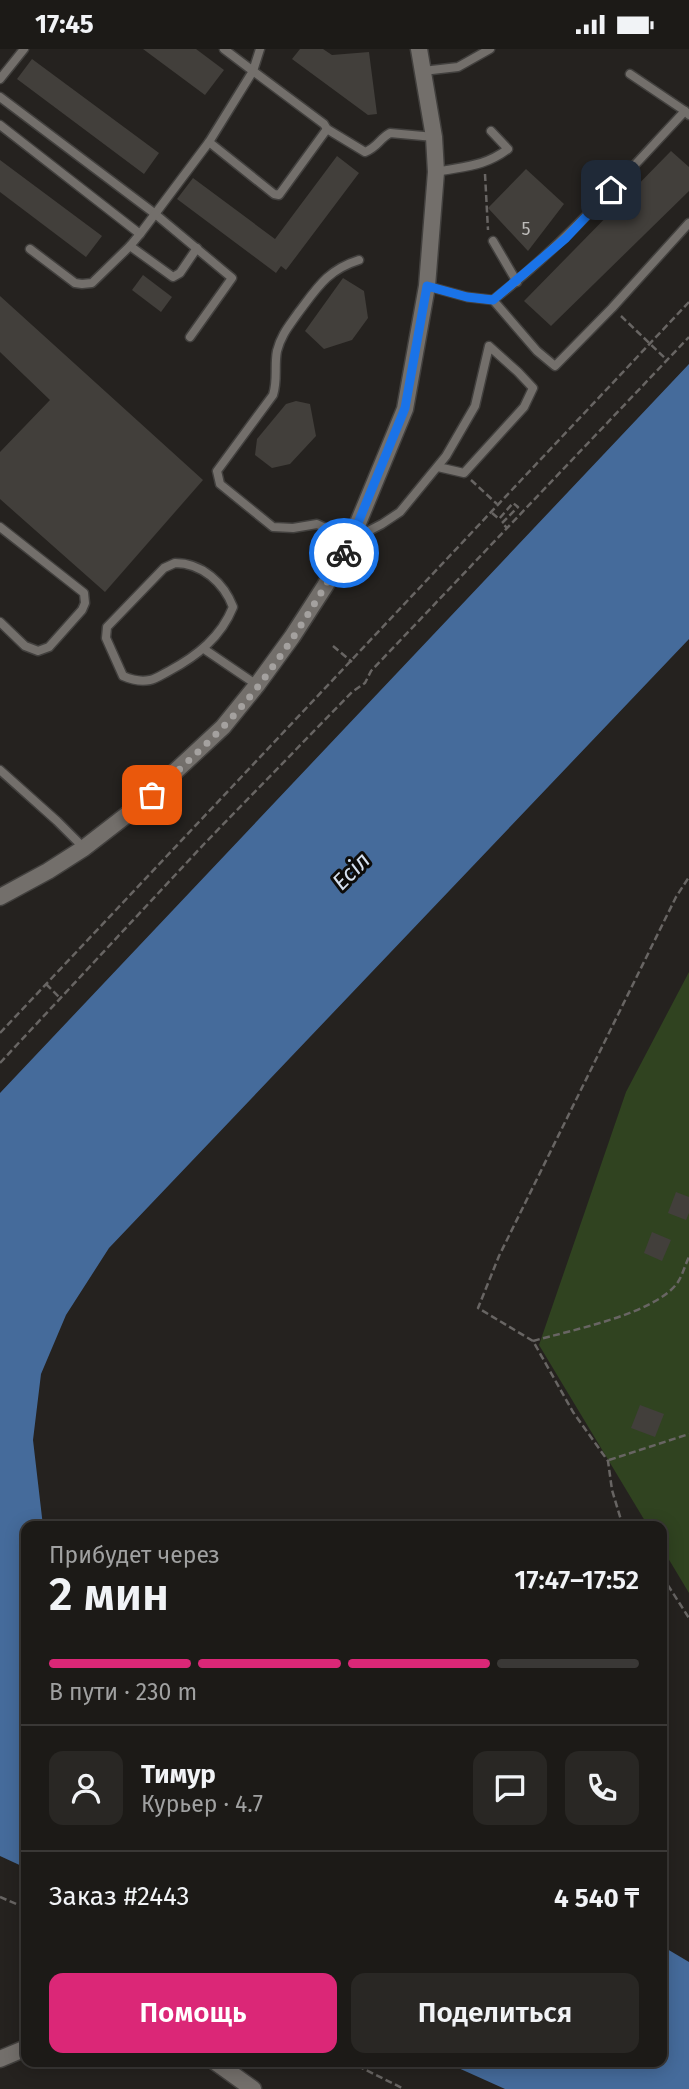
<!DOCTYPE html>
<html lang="ru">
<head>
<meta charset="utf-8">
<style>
	body { margin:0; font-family:"Fira Sans",sans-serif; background:#292724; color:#f1f3f6; height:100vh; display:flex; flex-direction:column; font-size:26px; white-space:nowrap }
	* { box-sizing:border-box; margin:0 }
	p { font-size:23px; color:#a0a1a1 }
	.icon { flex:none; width:38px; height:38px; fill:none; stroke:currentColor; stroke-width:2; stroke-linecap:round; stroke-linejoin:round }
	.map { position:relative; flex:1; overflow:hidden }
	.sheet { position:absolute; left:21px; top:1472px; width:646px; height:546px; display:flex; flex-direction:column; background:#1c1a17; border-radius:14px; box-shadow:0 4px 18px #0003,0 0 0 2px #3a3836 }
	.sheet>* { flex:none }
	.pin { position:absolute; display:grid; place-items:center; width:60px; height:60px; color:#fff; margin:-30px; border-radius:14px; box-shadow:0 4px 10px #0006 }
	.courier { position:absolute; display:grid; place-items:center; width:70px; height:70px; margin:-35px; border:5px solid #1a73e8; border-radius:50%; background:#fff; color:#222; box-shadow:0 2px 9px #0007 }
	.head em { font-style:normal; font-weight:600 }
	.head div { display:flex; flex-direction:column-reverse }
	.head { display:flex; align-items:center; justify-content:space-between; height:119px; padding:0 28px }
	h1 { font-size:46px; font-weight:600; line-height:52px }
	.bar { display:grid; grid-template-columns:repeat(4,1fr); gap:10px 7px; align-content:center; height:84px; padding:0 28px }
	.bar i { height:9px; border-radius:5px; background:#3a3836 }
	.bar .selected { background:#db2777 }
	.bar p { grid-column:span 4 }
	.line { display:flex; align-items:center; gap:18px; padding:0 28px; border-top:2px solid #3a3836 }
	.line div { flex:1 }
	.round { display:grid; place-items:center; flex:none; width:74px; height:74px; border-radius:14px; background:#292724 }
	.primary-button { display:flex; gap:14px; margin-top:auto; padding:14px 28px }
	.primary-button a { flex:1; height:80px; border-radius:14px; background:#db2777; color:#fff; font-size:28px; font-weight:600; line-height:80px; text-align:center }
	.primary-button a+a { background:#292724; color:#f1f3f6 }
	.status { display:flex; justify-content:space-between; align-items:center; height:49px; padding:0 35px; background:#1c1a17; direction:ltr }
	.status svg { height:19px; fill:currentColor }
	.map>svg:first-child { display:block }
</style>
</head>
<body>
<div class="status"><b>17:45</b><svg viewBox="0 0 49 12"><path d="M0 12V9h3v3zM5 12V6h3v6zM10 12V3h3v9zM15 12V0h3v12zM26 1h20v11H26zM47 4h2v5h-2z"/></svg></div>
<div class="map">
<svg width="689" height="2040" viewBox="0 0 689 2040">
	<rect width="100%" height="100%" fill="#25221f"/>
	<!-- green -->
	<path fill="#304320" d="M689,923V1544L662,1499V1477H648L539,1296L626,1043Z"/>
	<!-- water -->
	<g fill="#456b9b">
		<path d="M689,315V590L109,1199L66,1266L41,1325L33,1391L43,1477H26V1819L0,1807V1044Z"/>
		<path d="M662,1897L689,1913V2040H505L445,2013L662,2012Z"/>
	</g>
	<!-- building -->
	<g fill="#423f3b">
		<path d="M143,0H196L224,21L205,46Z"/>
		<path d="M300,0H323L332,6L369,3L377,65L368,66L292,10Z"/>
		<path d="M32,10L159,104L144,125L17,30Z"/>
		<path d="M671,102L689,118V142L551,277L524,252Z"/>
		<path d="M337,107L359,124L286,221L281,217L276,224L177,150L193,129L275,190Z"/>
		<path d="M0,111L102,187L86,208L0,143Z"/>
		<path d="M526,120L564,155L528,202L488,159Z"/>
		<path d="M143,226L172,248L161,263L132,241Z"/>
		<path d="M343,229L364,242L368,269L352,291L324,300L305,282Z"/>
		<path d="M0,247L203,431L105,543L0,450V403L50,351L0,303Z"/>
		<path d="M296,352L310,355L316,387L290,415L272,419L255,406L257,390L286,355Z"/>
		<path d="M676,1143L689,1148V1164L686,1171L668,1164Z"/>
		<path d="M652,1183L671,1191L662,1212L644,1204Z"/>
		<path d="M640,1356L664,1365L655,1388L631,1379Z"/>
	</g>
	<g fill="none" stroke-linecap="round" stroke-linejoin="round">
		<defs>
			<g id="service">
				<path d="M260,0L253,22L324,75L327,80L365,103C378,98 379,90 390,84L434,88"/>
				<path d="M423,22L458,18L490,0"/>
				<path d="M630,25L685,62"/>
				<path d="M0,30L24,0"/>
				<path d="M0,48L154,164L232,229L190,288"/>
				<path d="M0,76L140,185L209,93L253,22L224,0"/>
				<path d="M209,93L274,145L279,146L327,80"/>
				<path d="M436,123C465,117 484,118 508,100L491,82"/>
				<path d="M493,192L517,233"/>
				<path d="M130,197L173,228L180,224L197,199"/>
				<path d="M30,200L75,234L82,235L92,234L130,197L140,185"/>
				<path d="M359,211C327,221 317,239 298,264C289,277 281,286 277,302C274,317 278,331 273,346L217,422L220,435L273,478L293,479L317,475L351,491L382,475L400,463L446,407L475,357L489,297L518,323L533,339L524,358L464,424L438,418"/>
				<path d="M427,237L467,248L493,251L537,302L555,317L612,259L689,174"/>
				<path d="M493,251C564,196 623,128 685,62L689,66"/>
				<path d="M0,478L84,544L85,554L82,561L49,598L38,602L25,597L0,573"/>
				<path d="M175,514C202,514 224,534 233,558C221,588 197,607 169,622C163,625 156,630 150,631C140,633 132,631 123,627L106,589L107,578L164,519Z"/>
				<path d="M204,600L257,636"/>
				<path d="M0,721L57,772L84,799"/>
			</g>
			<g id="minor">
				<path d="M0,848L48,822L84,799L137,758L223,678L257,636L292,588L325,537L351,491L405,360L427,237L436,123L434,88L419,0"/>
				<path d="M0,2010L26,1999"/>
				<path d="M214,2012L253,2040"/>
			</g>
		</defs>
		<!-- service casing -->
		<use href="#service" stroke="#42403e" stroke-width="11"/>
		<!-- minor casing -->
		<use href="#minor" stroke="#42403e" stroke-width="19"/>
		<!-- path -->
		<g stroke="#686563" stroke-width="2.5" stroke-dasharray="7 3.5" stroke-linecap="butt">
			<path d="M485,125L488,181"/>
			<path d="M621,267L667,311"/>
			<path d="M471,431L497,455"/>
			<path d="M492,464L499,470L513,454L518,458L502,474L507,479"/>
			<path d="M333,597L352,613"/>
			<path d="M46,935L61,950"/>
			<path d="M0,984L689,253"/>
			<path d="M0,1014L205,794L352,643L365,634L371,622L689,288"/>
			<path d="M533,1292C571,1281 656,1265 678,1233C683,1225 685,1216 689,1208"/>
			<path d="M609,1411L689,1385"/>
			<path d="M626,1477L621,1471L612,1441L608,1412L573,1363L533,1292L478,1259L499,1207L676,848L689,828"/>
			<path d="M662,1527L689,1569"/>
			<path d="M0,1848L26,1859"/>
			<path d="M348,2012L404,2040"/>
		</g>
		<!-- service -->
		<use href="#service" stroke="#736f6b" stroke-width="8"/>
		<!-- minor -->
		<use href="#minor" stroke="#736f6b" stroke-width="16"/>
	</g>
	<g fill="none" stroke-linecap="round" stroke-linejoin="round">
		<!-- done -->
		<path stroke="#a4a19f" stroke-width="7" stroke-dasharray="0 12.6" d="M152,746C175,724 199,703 222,679C269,631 311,563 344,504"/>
		<!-- route -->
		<path stroke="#1a73e8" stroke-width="9" d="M344,504L351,491L405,359L427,237L467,248L493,251L566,189L611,141"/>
	</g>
	<g text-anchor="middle" stroke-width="6" stroke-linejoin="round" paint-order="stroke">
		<!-- number labels -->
		<g font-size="18" fill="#bebcba">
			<text x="526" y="186">5</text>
		</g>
		<!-- water labels -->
		<g font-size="23" font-style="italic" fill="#d6e1f0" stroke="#0d0c0a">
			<text transform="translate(351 822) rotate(-45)" y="8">Есіл</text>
		</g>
	</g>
</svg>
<div class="pin" style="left:152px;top:746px;background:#ea580c"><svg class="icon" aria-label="bag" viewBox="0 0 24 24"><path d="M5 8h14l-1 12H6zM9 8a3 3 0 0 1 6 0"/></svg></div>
<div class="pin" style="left:611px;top:141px;background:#1f2937"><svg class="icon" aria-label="home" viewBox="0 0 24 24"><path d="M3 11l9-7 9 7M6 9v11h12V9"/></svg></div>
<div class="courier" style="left:344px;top:504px"><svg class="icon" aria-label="bike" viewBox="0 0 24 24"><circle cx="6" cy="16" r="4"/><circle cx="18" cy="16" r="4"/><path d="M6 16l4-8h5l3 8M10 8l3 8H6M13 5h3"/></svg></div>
<section class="sheet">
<div class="head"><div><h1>2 мин</h1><p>Прибудет через</p></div><em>17:47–17:52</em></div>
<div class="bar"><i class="selected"></i><i class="selected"></i><i class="selected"></i><i></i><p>В пути · 230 m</p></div>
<div class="line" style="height:126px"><a class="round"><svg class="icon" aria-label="person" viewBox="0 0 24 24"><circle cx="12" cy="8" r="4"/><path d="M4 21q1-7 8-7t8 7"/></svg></a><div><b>Тимур</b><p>Курьер · 4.7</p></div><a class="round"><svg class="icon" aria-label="chat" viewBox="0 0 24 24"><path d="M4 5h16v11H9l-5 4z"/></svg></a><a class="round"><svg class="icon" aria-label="phone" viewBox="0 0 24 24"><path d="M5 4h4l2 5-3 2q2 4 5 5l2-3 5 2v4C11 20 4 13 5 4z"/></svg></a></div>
<div class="line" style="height:91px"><div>Заказ #2443</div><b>4 540 ₸</b></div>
<div class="primary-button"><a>Помощь</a><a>Поделиться</a></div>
</section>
</div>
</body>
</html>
